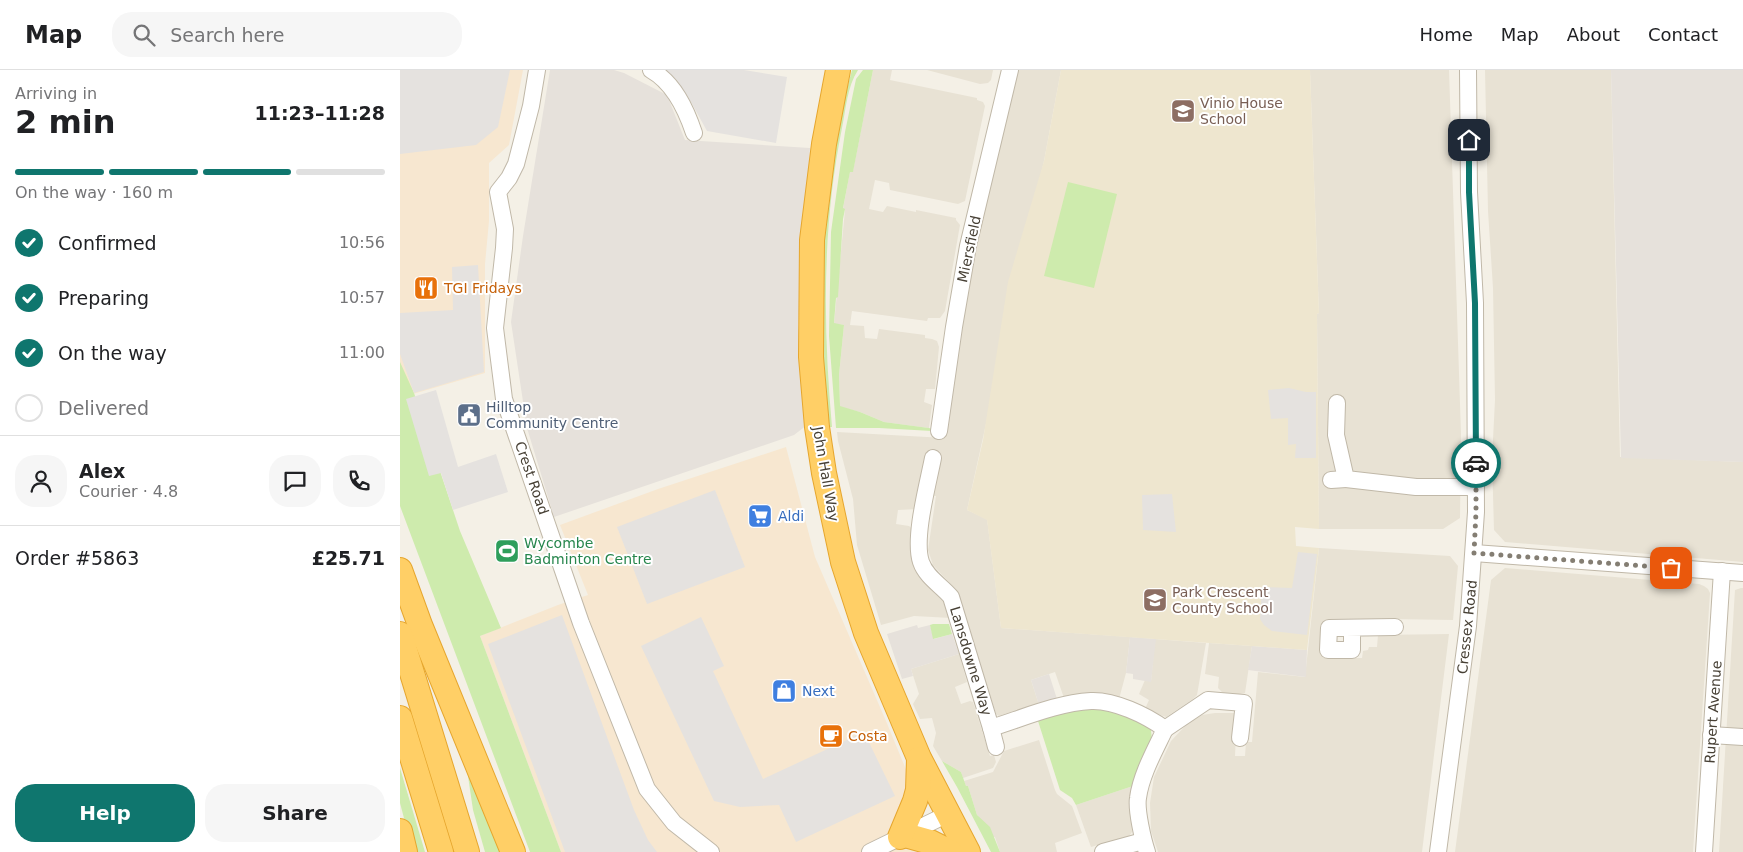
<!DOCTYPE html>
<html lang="en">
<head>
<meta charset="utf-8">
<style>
	body { margin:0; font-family:"DejaVu Sans",sans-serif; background:#f6f6f6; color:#202124; height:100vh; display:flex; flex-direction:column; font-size:19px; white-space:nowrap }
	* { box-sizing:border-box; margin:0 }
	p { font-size:16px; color:#757577 }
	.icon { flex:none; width:28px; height:28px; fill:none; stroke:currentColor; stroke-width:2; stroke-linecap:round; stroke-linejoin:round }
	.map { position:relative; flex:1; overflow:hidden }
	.panel { display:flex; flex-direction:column; background:#fff; width:400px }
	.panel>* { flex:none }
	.pin { position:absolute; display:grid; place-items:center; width:42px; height:42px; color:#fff; margin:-21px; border-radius:10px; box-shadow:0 2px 8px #0006 }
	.courier { position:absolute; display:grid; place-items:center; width:50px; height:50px; margin:-25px; border:4px solid #0f766e; border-radius:50%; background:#fff; color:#222; box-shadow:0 1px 6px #0007 }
	.overview em { font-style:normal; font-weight:700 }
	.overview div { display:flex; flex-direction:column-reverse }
	.overview { display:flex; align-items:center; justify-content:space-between; height:85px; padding:0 15px }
	h1 { font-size:32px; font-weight:700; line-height:38px }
	.bar { display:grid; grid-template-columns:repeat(4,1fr); gap:8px 5px; align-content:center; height:60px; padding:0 15px }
	.bar i { height:6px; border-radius:4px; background:#e0e0e0 }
	.bar .on { background:#0f766e }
	.bar p { grid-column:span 4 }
	.line { display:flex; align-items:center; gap:12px; padding:0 15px; border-top:1px solid #e0e0e0 }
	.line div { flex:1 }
	.round { display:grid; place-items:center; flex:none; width:52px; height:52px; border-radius:20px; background:#f6f6f6 }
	ol { padding:0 15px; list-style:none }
	li { display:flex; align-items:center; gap:15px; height:55px }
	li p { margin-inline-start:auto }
	li .icon { padding:5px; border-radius:50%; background:#0f766e; color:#fff; stroke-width:4 }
	li:last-child { color:#757577 }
	li i { width:28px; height:28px; border:2px solid #e0e0e0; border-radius:50% }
	.cta { display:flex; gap:10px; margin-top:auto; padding:10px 15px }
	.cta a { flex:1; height:58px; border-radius:20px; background:#0f766e; color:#fff; font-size:20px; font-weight:700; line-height:58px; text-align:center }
	.cta a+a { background:#f6f6f6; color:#202124 }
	header { display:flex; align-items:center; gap:30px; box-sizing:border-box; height:70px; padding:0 25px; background:#fff; border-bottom:1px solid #e0e0e0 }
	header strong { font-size:24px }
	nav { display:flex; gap:28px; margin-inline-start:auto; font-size:18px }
	.search { width:350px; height:45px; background:#f6f6f6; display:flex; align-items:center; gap:12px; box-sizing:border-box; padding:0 18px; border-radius:20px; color:#757577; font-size:19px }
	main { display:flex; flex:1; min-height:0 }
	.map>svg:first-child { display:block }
</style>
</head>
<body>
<header>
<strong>Map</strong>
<div class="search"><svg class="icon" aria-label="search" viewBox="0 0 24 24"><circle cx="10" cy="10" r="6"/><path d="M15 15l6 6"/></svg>Search here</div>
<nav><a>Home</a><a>Map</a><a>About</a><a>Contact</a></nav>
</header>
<main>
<section class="panel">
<div class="overview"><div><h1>2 min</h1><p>Arriving in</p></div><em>11:23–11:28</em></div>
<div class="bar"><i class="on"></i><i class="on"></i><i class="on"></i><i></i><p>On the way · 160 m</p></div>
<ol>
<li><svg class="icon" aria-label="check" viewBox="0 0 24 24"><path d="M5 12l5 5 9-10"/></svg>Confirmed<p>10:56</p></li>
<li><svg class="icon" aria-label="check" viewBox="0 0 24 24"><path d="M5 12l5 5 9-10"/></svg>Preparing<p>10:57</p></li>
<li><svg class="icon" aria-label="check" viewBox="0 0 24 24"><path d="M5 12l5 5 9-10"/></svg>On the way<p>11:00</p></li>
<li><i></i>Delivered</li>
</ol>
<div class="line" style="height:90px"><a class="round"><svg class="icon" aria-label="person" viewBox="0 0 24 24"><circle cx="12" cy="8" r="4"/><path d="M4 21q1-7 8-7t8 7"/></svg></a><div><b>Alex</b><p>Courier · 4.8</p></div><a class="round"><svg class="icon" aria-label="chat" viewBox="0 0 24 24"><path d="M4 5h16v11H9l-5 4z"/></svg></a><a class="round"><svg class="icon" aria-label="phone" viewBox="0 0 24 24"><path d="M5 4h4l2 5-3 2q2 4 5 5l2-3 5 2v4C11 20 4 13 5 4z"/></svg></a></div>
<div class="line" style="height:65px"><div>Order #5863</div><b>£25.71</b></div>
<div class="cta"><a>Help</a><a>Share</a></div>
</section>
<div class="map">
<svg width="1343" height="782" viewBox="0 0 1343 782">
	<rect width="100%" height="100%" fill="#f4f0e6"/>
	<!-- residential -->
	<g fill="#e8e2d4">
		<path d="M473,0H492L490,10L577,28V30L583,32L585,36L565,131L558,134L490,120L489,113L475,110L469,139L483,142L487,136L516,142V140L556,148V150L560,155L545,241L540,248H528L527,251L452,241L450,255L464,256L465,268L477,269L479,259L525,265V268L532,269L537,271L539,277L535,319H526L524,332L532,335L529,358L484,352L460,342L440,337L439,305L444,255L434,254L445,140L443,139L450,101H453Z"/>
		<path d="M527,0H593L591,10L588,13L580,14Z"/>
		<path d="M614,0H661L644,91L567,440L587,449L601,558L730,567L726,603L719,629L664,628L655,602L631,610L639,635L604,646H599L596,644L557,521L533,495L528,480L536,426L523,425L518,439L498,440L496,454L509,456L516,462L514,483L548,529L551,548L514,546L481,555L457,475L453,429L438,371L437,362L545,368L553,309L581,147Z"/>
		<path d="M910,0H1049L1061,364L1060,448L1043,459H919L917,244L919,243Z"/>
		<path d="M1085,0H1211L1220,387L1343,392V492L1105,472L1094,460L1092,389L1095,330L1093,218L1088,141Z"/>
		<path d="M919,478L1050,486L1058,496L1053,550L989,549L924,553L923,588H962L963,581L968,580L969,577H977L978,565L1049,564L1022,782H758L751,761L750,733L754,707L771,671L788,653L802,645L815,643H837L835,686H845L846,672H852L858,602L905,607Z"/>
		<path d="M1105,498L1299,514L1304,516L1308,519L1310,523L1293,782H1055L1091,510Z"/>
		<path d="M1341,518H1343V782H1319L1335,520Z"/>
		<path d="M755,569L806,573L797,625L793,629L766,647L745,639L749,630L739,624L745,610L751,611Z"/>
		<path d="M809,573L852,576L845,623L835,625L824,624L818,618L819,607L805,604Z"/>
		<path d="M559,584L567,612L555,617L561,634L570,631L573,632L590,686L594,685L596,692L593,698L563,708L561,702L542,691L533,676L536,663L532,648L520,649L513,634L519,624L511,599Z"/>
		<path d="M639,670L655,720L657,724L672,736L682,763L655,773L657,782H600L595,767H593L577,745L568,716H566L564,711L593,702L604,681Z"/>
		<path d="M733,716L730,724L732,762L729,766L691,777L676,735Z"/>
	</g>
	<!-- commercial -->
	<g fill="#f7e7d0">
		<path d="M0,0H123L109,75L89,93V151L85,194V303L13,324L0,294Z"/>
		<path d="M386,377L415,487L486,651L507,702L531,782H161L80,566L158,535L188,525L160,455L258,419Z"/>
	</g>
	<!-- industrial -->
	<g fill="#e6e1db">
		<path d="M150,0H214L224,3L267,25L285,70L410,78L398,255L407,355L394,365L154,447L127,358L111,252L123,166Z"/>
		<path d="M1211,0H1343V392L1221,388Z"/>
		<path d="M517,555L518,558L530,555L534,569L552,564L559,584L511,599L513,606L502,609L487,564Z"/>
		<path d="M730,567L756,569L751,612L733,609V604L726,603Z"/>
		<path d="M852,576L907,580L906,607L848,600Z"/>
		<path d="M649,604L657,629L639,635L631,610Z"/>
	</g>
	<!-- education -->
	<path fill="#eee6cf" d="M661,0H910L919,243L917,244L919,459L895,457L896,476L919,478L907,580L601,558L587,450L567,440L583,370L608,212L644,91Z"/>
	<!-- green -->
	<g fill="#ceebad">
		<path d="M452,0H458C447,17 446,39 442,58C422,157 423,257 432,357H430C427,336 424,316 423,296C419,230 423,163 433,98C437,65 443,32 452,0Z"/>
		<path d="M463,0H473L453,102H450L443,138L445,139L443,149L438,227L436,228L434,253L444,255L439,305L440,336L460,342L484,352L529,358L532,359V361L479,358H436L429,266L431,162L445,62L456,9Z"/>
		<path d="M668,112L717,124L694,218L644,206Z"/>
		<path d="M0,292L14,323L60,461L101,558L80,566L161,782H130L0,436Z"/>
		<path d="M533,554H549L552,564L533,569L530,555Z"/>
		<path d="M699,636L741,651L751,660L752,671L746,680L733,716L676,735L672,728L660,720L638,651L677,638Z"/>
		<path d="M64,679L104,782H85L73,740Z"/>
		<path d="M542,691L561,702L566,716H568L577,745L590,757L600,782H591L557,717Z"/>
		<path d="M0,698L25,782H13L0,733Z"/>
	</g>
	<!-- parking -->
	<g fill="#e5e2df">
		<path d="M0,0H110L98,57L76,75L0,84Z"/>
		<path d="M266,0H344L387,7L376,73L307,61L291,32Z"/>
		<path d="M78,195L84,302L14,323L0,284V243L53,240L52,197Z"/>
		<path d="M889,318L906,322H916V388H895L896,374L888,375V348L871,349L868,320Z"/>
		<path d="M36,320L58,397L96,384L108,422L53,440L41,403L29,406L6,329Z"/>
		<path d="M315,420L345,497L247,534L217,457Z"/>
		<path d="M772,424L776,462L743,460L742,425Z"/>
		<path d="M898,482L917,484L907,565L872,561L864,555L860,549L862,517L892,518Z"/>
		<path d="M162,545L234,740L248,770L257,782H165L88,574Z"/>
		<path d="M301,547L324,596L313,601L363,709L464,662L495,726L396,772L379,735L340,737L314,731L241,576Z"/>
	</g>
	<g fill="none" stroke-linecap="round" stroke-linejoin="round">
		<defs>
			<g id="minor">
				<path d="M137,0L131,36L116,94L109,108L98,122L105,159L104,178L95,258L104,329L181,553L247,719L274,753L311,782"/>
				<path d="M251,0C274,13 286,39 294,63"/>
				<path d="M937,333L936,365L946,409L1016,417H1076"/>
				<path d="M539,361L554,257L568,176L610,0"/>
				<path d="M533,388C528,414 513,468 521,492C526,507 542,516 551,527L591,658C623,648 657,633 691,631C714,630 746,645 765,659C755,680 741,705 738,728C736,740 743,770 747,782"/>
				<path d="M931,410L946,409"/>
				<path d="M1074,483L1343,503"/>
				<path d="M952,558V580H928L929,558L995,557"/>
				<path d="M591,658L596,677"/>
				<path d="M765,659L808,630L844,633L840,668"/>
				<path d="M1311,665L1343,667"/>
				<path d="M470,782L548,744"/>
				<path d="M703,782L743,771"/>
				<path d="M1038,782L1068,556L1076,442L1075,233L1069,122L1068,0"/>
				<path d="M1304,782L1322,501"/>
			</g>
			<g id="highway">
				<path d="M438,0L424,74L412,170L411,287L417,357L424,403L443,492L466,563L519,688L568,782"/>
				<path d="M0,500L20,555L113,782"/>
				<path d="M0,564L67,782"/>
				<path d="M0,648L41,782"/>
				<path d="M0,761L5,782"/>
				<path d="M505,765L530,772L550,782"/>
				<path d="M500,767L515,731L518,720L519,689"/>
			</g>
		</defs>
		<!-- minor casing -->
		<use href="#minor" stroke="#c0b8a8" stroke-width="18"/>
		<!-- highway casing -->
		<use href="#highway" stroke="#e6a62e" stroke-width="26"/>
		<!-- minor -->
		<use href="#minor" stroke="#fff" stroke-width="16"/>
		<!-- highway -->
		<use href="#highway" stroke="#ffcf66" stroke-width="24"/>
	</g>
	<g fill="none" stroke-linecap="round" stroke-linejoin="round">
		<!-- done -->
		<path stroke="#847e73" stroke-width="5" stroke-dasharray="0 9" d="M1076,393V442L1074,483L1271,498"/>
		<!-- route -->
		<path stroke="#0f766e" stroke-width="6" d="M1069,70V122L1075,233L1076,393"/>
	</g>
	<!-- icons -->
	<defs>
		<symbol id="school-square" viewBox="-11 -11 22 22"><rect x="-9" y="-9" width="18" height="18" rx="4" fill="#8d6e63" stroke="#fff"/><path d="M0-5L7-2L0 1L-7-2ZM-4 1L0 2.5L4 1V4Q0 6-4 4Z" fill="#fff"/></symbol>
		<symbol id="restaurant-square" viewBox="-11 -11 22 22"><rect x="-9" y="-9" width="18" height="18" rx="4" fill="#e8710a" stroke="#fff"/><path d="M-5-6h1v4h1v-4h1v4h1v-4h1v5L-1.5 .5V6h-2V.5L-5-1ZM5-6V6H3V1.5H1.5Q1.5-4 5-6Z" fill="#fff"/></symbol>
		<symbol id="civic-square" viewBox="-11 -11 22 22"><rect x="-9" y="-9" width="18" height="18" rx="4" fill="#5c6f8a" stroke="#fff"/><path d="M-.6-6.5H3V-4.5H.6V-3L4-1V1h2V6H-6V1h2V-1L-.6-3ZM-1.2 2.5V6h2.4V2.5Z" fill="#fff"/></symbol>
		<symbol id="supermarket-square" viewBox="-11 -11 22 22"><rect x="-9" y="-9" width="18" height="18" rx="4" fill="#3f7fe0" stroke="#fff"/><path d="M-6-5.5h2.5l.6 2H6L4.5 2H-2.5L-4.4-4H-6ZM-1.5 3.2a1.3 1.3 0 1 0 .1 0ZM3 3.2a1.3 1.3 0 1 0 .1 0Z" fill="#fff"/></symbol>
		<symbol id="stadium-square" viewBox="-11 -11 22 22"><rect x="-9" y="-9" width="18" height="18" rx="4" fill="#2e9e5b" stroke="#fff"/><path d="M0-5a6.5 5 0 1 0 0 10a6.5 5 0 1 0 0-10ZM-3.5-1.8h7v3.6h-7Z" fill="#fff"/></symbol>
		<symbol id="shop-square" viewBox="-11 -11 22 22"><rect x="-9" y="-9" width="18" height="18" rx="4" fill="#3f7fe0" stroke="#fff"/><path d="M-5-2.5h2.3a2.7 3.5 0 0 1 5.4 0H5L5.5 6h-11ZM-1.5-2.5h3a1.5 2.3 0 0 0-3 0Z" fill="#fff"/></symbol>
		<symbol id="cafe-square" viewBox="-11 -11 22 22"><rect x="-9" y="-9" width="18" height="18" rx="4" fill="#e8710a" stroke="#fff"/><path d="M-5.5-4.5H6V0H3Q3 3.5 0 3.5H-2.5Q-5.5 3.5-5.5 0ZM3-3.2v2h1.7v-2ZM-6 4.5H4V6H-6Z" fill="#fff"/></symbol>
	</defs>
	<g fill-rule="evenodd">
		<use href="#school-square" x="769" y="27" width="28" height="28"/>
		<use href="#restaurant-square" x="12" y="204" width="28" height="28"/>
		<use href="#civic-square" x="55" y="331" width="28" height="28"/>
		<use href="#supermarket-square" x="346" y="432" width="28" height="28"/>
		<use href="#stadium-square" x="93" y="467" width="28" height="28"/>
		<use href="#school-square" x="741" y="516" width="28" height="28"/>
		<use href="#shop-square" x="370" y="607" width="28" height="28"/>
		<use href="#cafe-square" x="417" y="652" width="28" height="28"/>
	</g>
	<g text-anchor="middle" stroke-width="4" stroke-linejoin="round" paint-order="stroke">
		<!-- education labels -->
		<g font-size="14" fill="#785e54" stroke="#fff" text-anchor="start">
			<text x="800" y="38">Vinio House<tspan x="800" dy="16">School</tspan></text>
			<text x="772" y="527">Park Crescent<tspan x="772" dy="16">County School</tspan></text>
		</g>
		<!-- street labels -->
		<g font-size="14" fill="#474035" stroke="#fff">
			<text transform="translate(569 179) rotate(-78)" y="5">Miersfield</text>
			<text transform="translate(426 404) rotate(80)" y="5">John Hall Way</text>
			<text transform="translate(132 408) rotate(71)" y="5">Crest Road</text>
			<text transform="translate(1067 557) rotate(-84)" y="5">Cressex Road</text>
			<text transform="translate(571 591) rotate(73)" y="5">Lansdowne Way</text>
			<text transform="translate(1313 642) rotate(-86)" y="5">Rupert Avenue</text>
		</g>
		<!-- food labels -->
		<g font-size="14" fill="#c56008" stroke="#fff" text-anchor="start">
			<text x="44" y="223">TGI Fridays</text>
			<text x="448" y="671">Costa</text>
		</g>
		<!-- service labels -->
		<g font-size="14" fill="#4e5e75" stroke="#fff" text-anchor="start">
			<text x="86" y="342">Hilltop<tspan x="86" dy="16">Community Centre</tspan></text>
		</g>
		<!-- shop labels -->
		<g font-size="14" fill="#366cbe" stroke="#fff" text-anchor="start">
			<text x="378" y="451">Aldi</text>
			<text x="402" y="626">Next</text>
		</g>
		<!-- leisure labels -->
		<g font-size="14" fill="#27864d" stroke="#fff" text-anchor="start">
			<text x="124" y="478">Wycombe<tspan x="124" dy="16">Badminton Centre</tspan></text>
		</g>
	</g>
</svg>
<div class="pin" style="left:1271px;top:498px;background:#ea580c"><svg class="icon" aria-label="bag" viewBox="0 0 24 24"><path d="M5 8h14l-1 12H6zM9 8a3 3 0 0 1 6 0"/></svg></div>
<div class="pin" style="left:1069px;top:70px;background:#1f2937"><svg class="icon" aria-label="home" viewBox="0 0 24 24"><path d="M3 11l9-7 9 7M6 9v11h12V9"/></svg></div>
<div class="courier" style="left:1076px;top:393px"><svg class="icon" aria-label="car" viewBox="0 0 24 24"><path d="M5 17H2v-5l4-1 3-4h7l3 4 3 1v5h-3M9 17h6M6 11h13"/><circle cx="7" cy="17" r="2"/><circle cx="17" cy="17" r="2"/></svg></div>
</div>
</main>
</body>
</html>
